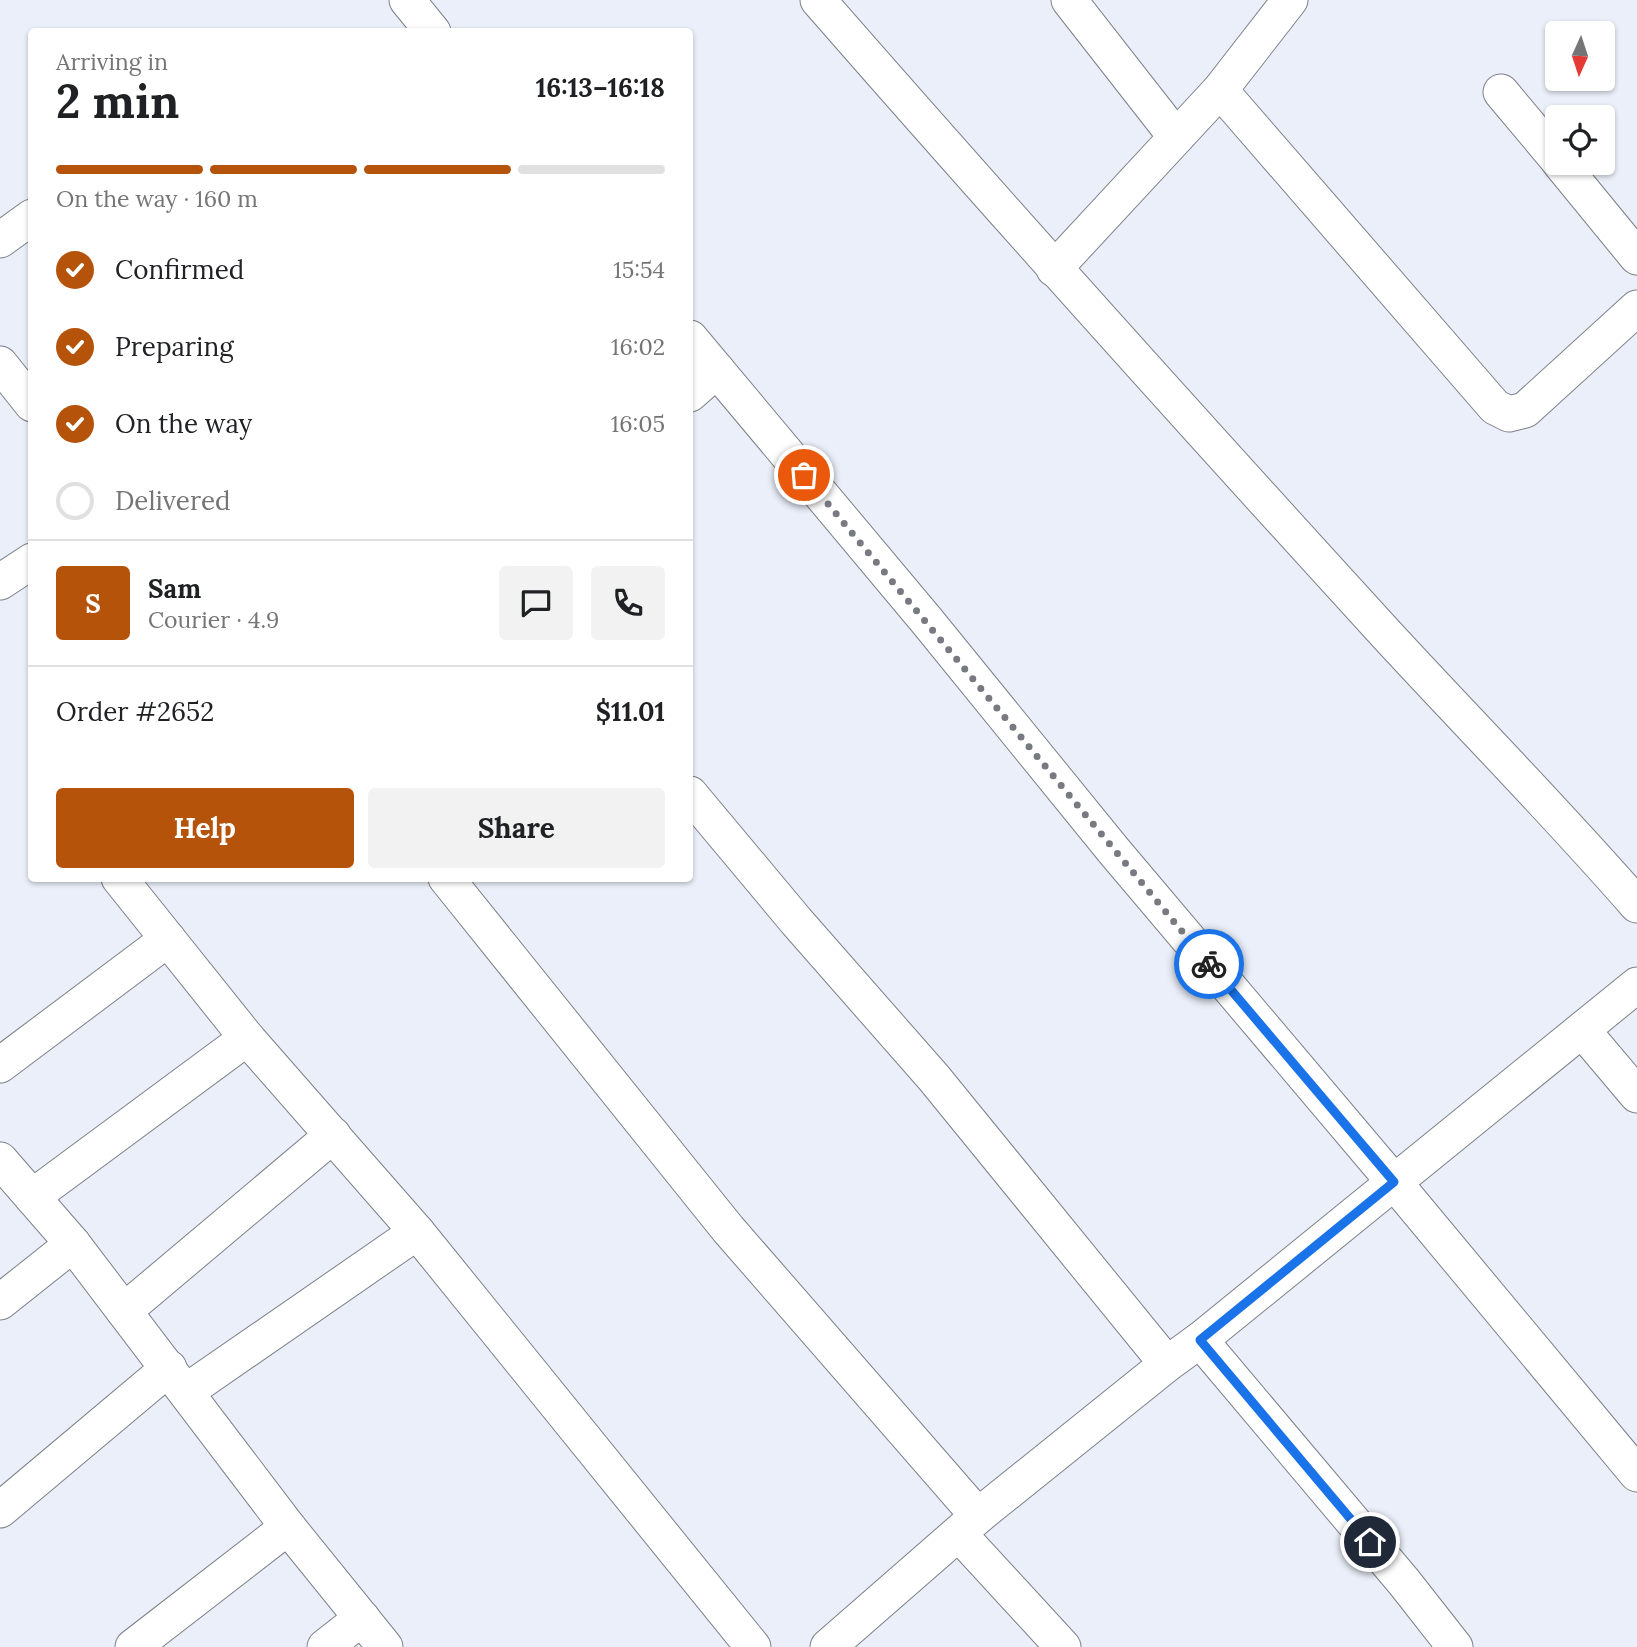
<!DOCTYPE html>
<html lang="en">
<head>
<meta charset="utf-8">
<style>
	body { margin:0; font-family:Lora,serif; background:#f2f2f2; color:#202124; height:100vh; display:flex; flex-direction:column; font-size:26px; white-space:nowrap }
	* { box-sizing:border-box; margin:0 }
	p { font-size:23px; color:#757577 }
	.icon { flex:none; width:38px; height:38px; fill:none; stroke:currentColor; stroke-width:2; stroke-linecap:round; stroke-linejoin:round }
	.map { position:relative; flex:1; overflow:hidden }
	.panel { position:absolute; left:28px; top:28px; width:665px; height:854px; display:flex; flex-direction:column; background:#fff; border-radius:7px; box-shadow:0 2px 5px #0004 }
	.panel>* { flex:none }
	.needle { width:46px; rotate:183deg }
	.buttons { position:absolute; left:1545px; top:21px; display:grid; gap:14px }
	.buttons a { display:grid; place-items:center; width:70px; height:70px; border-radius:7px; background:#fff; box-shadow:0 2px 5px #0004; font-size:35px }
	.pin { position:absolute; display:grid; place-items:center; width:60px; height:60px; color:#fff; margin:-30px; border:4px solid #fff; border-radius:50%; box-shadow:0 2px 7px #0007 }
	.courier { position:absolute; display:grid; place-items:center; width:70px; height:70px; margin:-35px; border:5px solid #1a73e8; border-radius:50%; background:#fff; color:#222; box-shadow:0 2px 9px #0007 }
	.summary em { font-style:normal; font-weight:700 }
	.summary div { display:flex; flex-direction:column-reverse }
	.summary { display:flex; align-items:center; justify-content:space-between; height:119px; padding:0 28px }
	h1 { font-size:46px; font-weight:700; line-height:52px }
	.bar { display:grid; grid-template-columns:repeat(4,1fr); gap:10px 7px; align-content:center; height:84px; padding:0 28px }
	.bar i { height:9px; border-radius:5px; background:#e0e0e0 }
	.bar .on { background:#b45309 }
	.bar p { grid-column:span 4 }
	.line { display:flex; align-items:center; gap:18px; padding:0 28px; border-top:2px solid #e0e0e0 }
	.line div { flex:1 }
	.round { display:grid; place-items:center; flex:none; width:74px; height:74px; border-radius:7px; background:#f2f2f2 }
	ol { padding:0 28px; list-style:none }
	li { display:flex; align-items:center; gap:21px; height:77px }
	li p { margin-inline-start:auto }
	li .icon { padding:7px; border-radius:50%; background:#b45309; color:#fff; stroke-width:4 }
	li:last-child { color:#757577 }
	li i { width:38px; height:38px; border:4px solid #e0e0e0; border-radius:50% }
	.button { display:flex; gap:14px; margin-top:auto; padding:14px 28px }
	.button a { flex:1; height:80px; border-radius:7px; background:#b45309; color:#fff; font-size:28px; font-weight:700; line-height:80px; text-align:center }
	.button a+a { background:#f2f2f2; color:#202124 }
	.map>svg:first-child { display:block }
</style>
</head>
<body>
<div class="map">
<svg width="1637" height="1647" viewBox="0 0 1637 1647">
	<rect width="100%" height="100%" fill="#eaeff9"/>
	<g fill="none" stroke-linecap="round" stroke-linejoin="round">
		<defs>
			<g id="street">
				<path d="M407,0L433,32"/>
				<path d="M818,0C1005,214 1195,425 1387,635C1470,725 1556,812 1637,905"/>
				<path d="M1069,0L1176,137"/>
				<path d="M1220,90L1495,407L1509,414L1525,410L1637,308"/>
				<path d="M1501,92L1558,160"/>
				<path d="M1560,163L1637,257"/>
				<path d="M0,240L32,217"/>
				<path d="M1054,269L1220,90L1290,0"/>
				<path d="M690,338L927,621L1114,851L1394,1182L1637,1474"/>
				<path d="M0,364L32,404"/>
				<path d="M690,394L717,370"/>
				<path d="M0,582L32,561"/>
				<path d="M690,794L797,922L934,1078L1167,1364"/>
				<path d="M119,878L247,1038L417,1232L753,1647"/>
				<path d="M446,878L728,1229L978,1516"/>
				<path d="M1583,1031L1637,1095"/>
				<path d="M0,1065L168,939"/>
				<path d="M0,1160L73,1244L288,1527L385,1647"/>
				<path d="M32,1197L247,1038"/>
				<path d="M0,1302L73,1244"/>
				<path d="M124,1311L333,1135"/>
				<path d="M1200,1340L1404,1582L1455,1647"/>
				<path d="M187,1391L417,1232"/>
				<path d="M0,1510L169,1368"/>
				<path d="M959,1534L1063,1647"/>
				<path d="M133,1647L288,1527"/>
				<path d="M325,1647L362,1618"/>
				<path d="M828,1647L978,1516L1167,1364L1200,1340L1637,985"/>
			</g>
		</defs>
		<!-- street casing -->
		<use href="#street" stroke="#7c8088" stroke-width="37"/>
		<!-- street -->
		<use href="#street" stroke="#fff" stroke-width="35"/>
	</g>
	<g fill="none" stroke-linecap="round" stroke-linejoin="round">
		<!-- done -->
		<path stroke="#777a80" stroke-width="7" stroke-dasharray="0 12.6" d="M804,475L1209,964"/>
		<!-- route -->
		<path stroke="#1a73e8" stroke-width="9" d="M1209,964L1394,1182L1200,1340L1370,1542"/>
	</g>
</svg>
<div class="buttons">
<a><svg class="needle" viewBox="-14 -14 28 28"><path d="M0-13l5 13h-10z" fill="#e53935"/><path d="M0 13l5-13h-10z" fill="#757577"/></svg></a>
<a><svg class="icon" aria-label="locate" viewBox="0 0 24 24"><circle cx="12" cy="12" r="6"/><path d="M12 2v4M12 18v4M2 12h4M18 12h4"/></svg></a>
</div>
<div class="pin" style="left:804px;top:475px;background:#ea580c"><svg class="icon" aria-label="bag" viewBox="0 0 24 24"><path d="M5 8h14l-1 12H6zM9 8a3 3 0 0 1 6 0"/></svg></div>
<div class="pin" style="left:1370px;top:1542px;background:#1f2937"><svg class="icon" aria-label="home" viewBox="0 0 24 24"><path d="M3 11l9-7 9 7M6 9v11h12V9"/></svg></div>
<div class="courier" style="left:1209px;top:964px"><svg class="icon" aria-label="bike" viewBox="0 0 24 24"><circle cx="6" cy="16" r="4"/><circle cx="18" cy="16" r="4"/><path d="M6 16l4-8h5l3 8M10 8l3 8H6M13 5h3"/></svg></div>
<section class="panel">
<div class="summary"><div><h1>2 min</h1><p>Arriving in</p></div><em>16:13–16:18</em></div>
<div class="bar"><i class="on"></i><i class="on"></i><i class="on"></i><i></i><p>On the way · 160 m</p></div>
<ol>
<li><svg class="icon" aria-label="check" viewBox="0 0 24 24"><path d="M5 12l5 5 9-10"/></svg>Confirmed<p>15:54</p></li>
<li><svg class="icon" aria-label="check" viewBox="0 0 24 24"><path d="M5 12l5 5 9-10"/></svg>Preparing<p>16:02</p></li>
<li><svg class="icon" aria-label="check" viewBox="0 0 24 24"><path d="M5 12l5 5 9-10"/></svg>On the way<p>16:05</p></li>
<li><i></i>Delivered</li>
</ol>
<div class="line" style="height:126px"><b class="round" style="background:#b45309;color:#fff">S</b><div><b>Sam</b><p>Courier · 4.9</p></div><a class="round"><svg class="icon" aria-label="chat" viewBox="0 0 24 24"><path d="M4 5h16v11H9l-5 4z"/></svg></a><a class="round"><svg class="icon" aria-label="phone" viewBox="0 0 24 24"><path d="M5 4h4l2 5-3 2q2 4 5 5l2-3 5 2v4C11 20 4 13 5 4z"/></svg></a></div>
<div class="line" style="height:91px"><div>Order #2652</div><b>$11.01</b></div>
<div class="button"><a>Help</a><a>Share</a></div>
</section>
</div>
</body>
</html>
